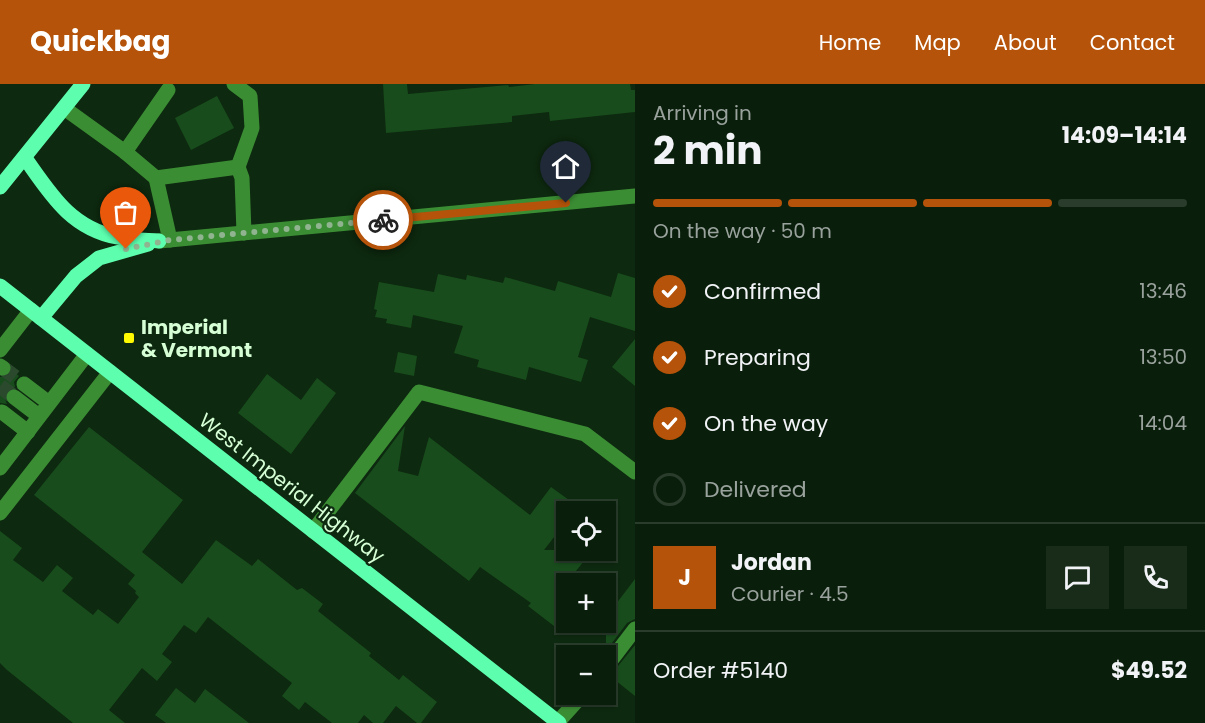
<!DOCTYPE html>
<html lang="en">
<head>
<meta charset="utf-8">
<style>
	body { margin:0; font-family:Poppins,sans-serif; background:#182c19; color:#f1f3f6; height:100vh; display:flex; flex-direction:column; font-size:22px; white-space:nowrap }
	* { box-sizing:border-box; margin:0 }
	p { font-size:20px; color:#99a29d }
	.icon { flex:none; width:33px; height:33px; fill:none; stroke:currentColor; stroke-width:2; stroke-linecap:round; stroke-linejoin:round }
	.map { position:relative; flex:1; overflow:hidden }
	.details { display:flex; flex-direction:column; background:#0a1f0b; width:570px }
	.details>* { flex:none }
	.controls { position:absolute; left:556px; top:417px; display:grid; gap:12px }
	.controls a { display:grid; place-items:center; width:60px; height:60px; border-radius:0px; background:#0a1f0b; box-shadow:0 2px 4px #0004,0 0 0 2px #2a3d2c; font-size:30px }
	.pin { position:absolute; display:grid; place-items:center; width:51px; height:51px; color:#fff; margin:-62px -26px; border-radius:50% 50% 50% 0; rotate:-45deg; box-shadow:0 0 6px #0007 }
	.pin .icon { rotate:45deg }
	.courier { position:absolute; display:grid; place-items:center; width:60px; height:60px; margin:-30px; border:4px solid #b45309; border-radius:50%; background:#fff; color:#222; box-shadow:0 2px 8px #0007 }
	.headline em { font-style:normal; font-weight:700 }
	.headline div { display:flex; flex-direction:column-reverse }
	.headline { display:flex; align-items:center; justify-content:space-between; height:102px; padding:0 18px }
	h1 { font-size:39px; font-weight:700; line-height:45px }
	.bar { display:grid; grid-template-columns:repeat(4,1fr); gap:9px 6px; align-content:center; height:72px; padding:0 18px }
	.bar i { height:8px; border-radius:4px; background:#2a3d2c }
	.bar .on { background:#b45309 }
	.bar p { grid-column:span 4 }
	.line { display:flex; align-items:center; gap:15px; padding:0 18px; border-top:2px solid #2a3d2c }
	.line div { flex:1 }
	.round { display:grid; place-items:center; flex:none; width:63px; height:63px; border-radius:0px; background:#182c19 }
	ol { padding:0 18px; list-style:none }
	li { display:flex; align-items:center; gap:18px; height:66px }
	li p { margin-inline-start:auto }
	li .icon { padding:6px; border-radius:50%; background:#b45309; color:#fff; stroke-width:4 }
	li:last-child { color:#99a29d }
	li i { width:33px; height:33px; border:3px solid #2a3d2c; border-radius:50% }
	header { display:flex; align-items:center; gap:36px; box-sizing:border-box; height:84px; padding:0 30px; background:#b45309; color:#fff }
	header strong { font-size:28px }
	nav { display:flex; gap:33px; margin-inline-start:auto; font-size:21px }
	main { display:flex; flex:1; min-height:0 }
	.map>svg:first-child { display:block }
</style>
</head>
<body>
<header>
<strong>Quickbag</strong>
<nav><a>Home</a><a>Map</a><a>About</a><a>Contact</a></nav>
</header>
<main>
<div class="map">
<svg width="635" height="639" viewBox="0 0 635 639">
	<rect width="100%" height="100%" fill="#0d290f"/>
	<!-- building -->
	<g fill="#184c1c">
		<path d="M383,0H407L408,10L508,1L509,3L535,0H630L631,6H635V28L550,37L549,28L512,32V38L386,49Z"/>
		<path d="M217,12L234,44L191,66L175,34Z"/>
		<path d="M618,189L635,194V247L590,233L578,273L588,276L581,298L529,283L526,296L477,283L479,276L454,269L463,242L413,231L411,244L386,239L387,235L375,233L377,226L374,225L379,198L434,208L438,190L466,196L467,191L503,199L505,193L555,207L558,197L611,213Z"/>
		<path d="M635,255V302L612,283Z"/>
		<path d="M398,268L417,272L414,292L394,288Z"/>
		<path d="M12,286L19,292L14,298L15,303L6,308L4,312L7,320L0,319V293L8,292Z"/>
		<path d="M267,290L301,316L317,294L336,309L291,370L238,329Z"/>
		<path d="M405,342L398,387L418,392L429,353L530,431L551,403L569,416L556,432L565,439L544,466H593L567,498V526L554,542L528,522L531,519L480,483L469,497L355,409Z"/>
		<path d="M89,343L183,416L142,468L182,500L216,456L252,482L258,475L297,506L302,504L323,520L318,527L371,569L369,572L399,596L403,591L437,618L421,639H417L396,622L383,639H373L364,631L358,639H332L305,618L299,626L282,612L292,599L208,533L196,549L184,541L162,570L172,578L157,597L142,584L109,626L125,639H73L7,586L0,579V447L22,464L13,476L43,498L57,481L73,494L62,507L93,531L98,525L118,540L139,513L135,509L136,507L128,500L135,491L34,411Z"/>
		<path d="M635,495V535L627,539L606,567V533Z"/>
		<path d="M635,561V612L610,592Z"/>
		<path d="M176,604L195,619L205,605L249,639H166L155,631Z"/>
	</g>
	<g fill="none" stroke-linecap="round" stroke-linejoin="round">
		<!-- minor-tunnel -->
		<g stroke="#2b492d" stroke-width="15" stroke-dasharray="15 8" stroke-linecap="butt">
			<path d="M3,284L24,300"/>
			<path d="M0,302L14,313"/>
		</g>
		<!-- minor -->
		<g stroke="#3b8d34" stroke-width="15">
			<path d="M234,0L250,12L252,44L238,83L242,94L244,149"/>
			<path d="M64,24L125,68L156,94L238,83"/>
			<path d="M125,68L168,6"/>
			<path d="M156,94L170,156"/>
			<path d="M159,157L635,112"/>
			<path d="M0,266L31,226"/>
			<path d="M0,282L3,284"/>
			<path d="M24,300L49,319"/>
			<path d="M14,313L39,332"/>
			<path d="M2,328L28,348"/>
			<path d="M0,384L87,270"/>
			<path d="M0,429L110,288"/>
			<path d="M313,447L419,308L585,350L635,388"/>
			<path d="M606,583L635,545"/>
			<path d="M557,639L583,610"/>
		</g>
		<!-- major -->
		<g stroke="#5dffaf" stroke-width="15">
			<path d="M25,74C50,109 70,144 117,153C131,156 145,156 159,157"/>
			<path d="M0,103L83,0"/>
			<path d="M0,202L559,639"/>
			<path d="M41,234L76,192L99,174L148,160"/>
		</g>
	</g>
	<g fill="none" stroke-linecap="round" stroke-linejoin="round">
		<!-- done -->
		<path stroke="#90b490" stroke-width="6" stroke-dasharray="0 10.8" d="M126,165L170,156L383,136"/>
		<!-- route -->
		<path stroke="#b45309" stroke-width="8" d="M383,136L566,119"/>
	</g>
	<!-- markers -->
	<rect fill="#fffa02" stroke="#0d290f" stroke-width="2" x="123" y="248" width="12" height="12" rx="3"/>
	<g text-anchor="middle" stroke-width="4.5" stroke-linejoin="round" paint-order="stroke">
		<!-- poi labels -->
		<g font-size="20" font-weight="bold" fill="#d6ffd6" stroke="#0d290f" text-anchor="start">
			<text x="141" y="250">Imperial<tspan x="141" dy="23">&amp; Vermont</tspan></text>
		</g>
		<!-- street labels -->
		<g font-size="20" fill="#d6ffd6" stroke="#0d290f">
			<text transform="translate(292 404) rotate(38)" y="7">West Imperial Highway</text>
		</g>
	</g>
</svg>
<div class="controls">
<a><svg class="icon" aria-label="locate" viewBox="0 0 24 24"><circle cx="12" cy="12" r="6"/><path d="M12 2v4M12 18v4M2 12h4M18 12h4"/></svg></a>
<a>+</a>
<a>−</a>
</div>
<div class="pin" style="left:126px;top:165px;background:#ea580c"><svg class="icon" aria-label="bag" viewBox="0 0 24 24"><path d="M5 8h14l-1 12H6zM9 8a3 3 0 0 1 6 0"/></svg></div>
<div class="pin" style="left:566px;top:119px;background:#1f2937"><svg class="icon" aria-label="home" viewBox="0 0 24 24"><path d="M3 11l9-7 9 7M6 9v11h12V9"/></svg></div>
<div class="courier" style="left:383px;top:136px"><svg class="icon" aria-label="bike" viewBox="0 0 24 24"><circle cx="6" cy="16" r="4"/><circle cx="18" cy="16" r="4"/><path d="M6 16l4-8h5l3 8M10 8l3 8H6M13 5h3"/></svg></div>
</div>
<section class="details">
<div class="headline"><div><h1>2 min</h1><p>Arriving in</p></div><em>14:09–14:14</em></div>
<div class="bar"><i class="on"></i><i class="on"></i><i class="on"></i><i></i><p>On the way · 50 m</p></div>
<ol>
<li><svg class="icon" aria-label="check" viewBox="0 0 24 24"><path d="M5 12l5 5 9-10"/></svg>Confirmed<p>13:46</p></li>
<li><svg class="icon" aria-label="check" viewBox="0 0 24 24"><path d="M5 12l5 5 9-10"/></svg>Preparing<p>13:50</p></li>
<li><svg class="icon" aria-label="check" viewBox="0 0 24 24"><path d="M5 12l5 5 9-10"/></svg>On the way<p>14:04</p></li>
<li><i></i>Delivered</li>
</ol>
<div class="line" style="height:108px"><b class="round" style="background:#b45309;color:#fff">J</b><div><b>Jordan</b><p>Courier · 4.5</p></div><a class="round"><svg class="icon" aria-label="chat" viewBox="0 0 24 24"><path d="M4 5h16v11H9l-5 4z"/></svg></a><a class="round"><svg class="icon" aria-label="phone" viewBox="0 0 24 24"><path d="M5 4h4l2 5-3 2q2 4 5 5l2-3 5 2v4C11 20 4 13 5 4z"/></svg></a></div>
<div class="line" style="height:78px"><div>Order #5140</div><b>$49.52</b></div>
</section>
</main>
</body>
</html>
